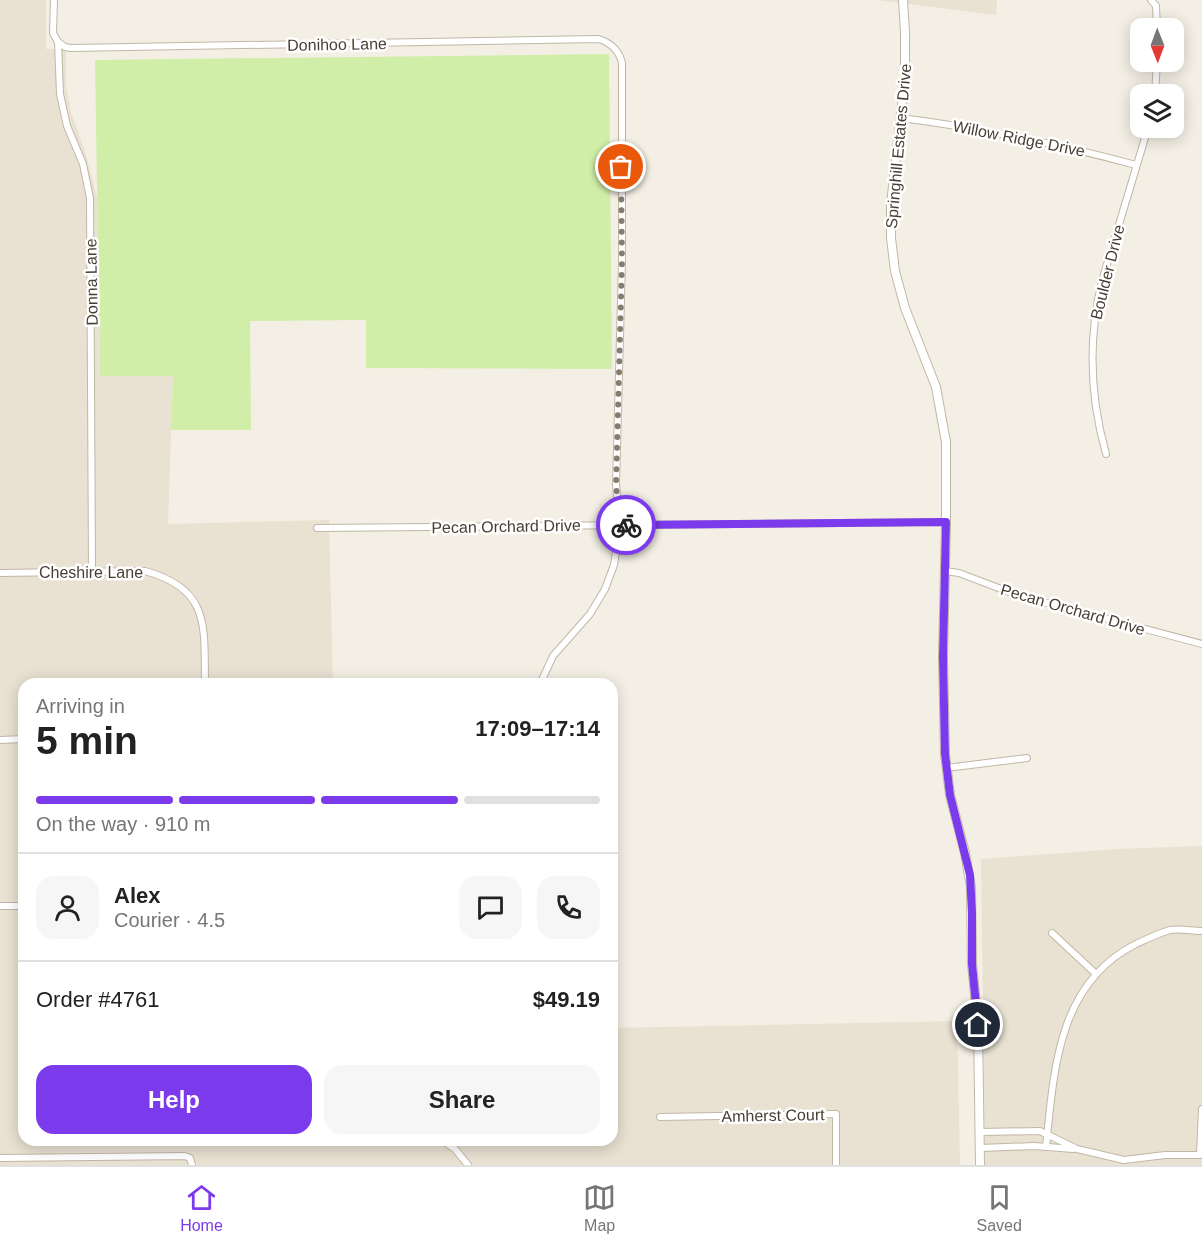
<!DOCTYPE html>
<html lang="en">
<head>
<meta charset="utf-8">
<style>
	body { margin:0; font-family:Helvetica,sans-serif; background:#f6f6f6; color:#222; height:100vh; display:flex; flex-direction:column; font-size:22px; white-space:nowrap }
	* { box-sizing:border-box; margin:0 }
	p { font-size:20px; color:#767676 }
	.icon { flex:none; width:33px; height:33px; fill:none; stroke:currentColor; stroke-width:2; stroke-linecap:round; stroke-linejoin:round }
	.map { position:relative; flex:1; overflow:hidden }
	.sheet { position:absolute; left:18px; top:678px; width:600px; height:468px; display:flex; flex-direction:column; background:#fff; border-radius:18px; box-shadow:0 3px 15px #0003 }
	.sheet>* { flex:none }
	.needle { width:39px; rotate:179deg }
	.tools { position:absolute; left:1130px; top:18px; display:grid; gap:12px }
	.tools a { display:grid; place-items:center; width:54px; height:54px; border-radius:12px; background:#fff; box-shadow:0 3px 15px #0003; font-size:30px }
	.pin { position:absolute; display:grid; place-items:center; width:51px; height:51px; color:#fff; margin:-26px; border:3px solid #fff; border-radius:50%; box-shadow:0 2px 6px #0007 }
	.courier { position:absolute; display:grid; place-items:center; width:60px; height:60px; margin:-30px; border:4px solid #7c3aed; border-radius:50%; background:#fff; color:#222; box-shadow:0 2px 8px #0007 }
	.summary em { font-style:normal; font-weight:800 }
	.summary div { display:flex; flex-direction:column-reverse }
	.summary { display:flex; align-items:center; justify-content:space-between; height:102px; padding:0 18px }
	h1 { font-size:39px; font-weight:800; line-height:45px }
	.bar { display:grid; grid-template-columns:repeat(4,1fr); gap:9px 6px; align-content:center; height:72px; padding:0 18px }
	.bar i { height:8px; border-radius:4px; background:#e0e0e0 }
	.bar .on { background:#7c3aed }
	.bar p { grid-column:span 4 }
	.line { display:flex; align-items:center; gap:15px; padding:0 18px; border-top:2px solid #e0e0e0 }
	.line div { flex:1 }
	.round { display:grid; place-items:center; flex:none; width:63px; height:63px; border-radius:18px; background:#f6f6f6 }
	.action { display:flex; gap:12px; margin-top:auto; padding:12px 18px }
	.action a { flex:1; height:69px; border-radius:18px; background:#7c3aed; color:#fff; font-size:24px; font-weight:800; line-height:69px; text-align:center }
	.action a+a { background:#f6f6f6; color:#222 }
	.tab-bar { display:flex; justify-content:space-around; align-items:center; height:84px; border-top:2px solid #e0e0e0; background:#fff; font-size:16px; color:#767676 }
	.tab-bar a { display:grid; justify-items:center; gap:3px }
	.tab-bar .on { color:#7c3aed }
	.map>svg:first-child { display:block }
</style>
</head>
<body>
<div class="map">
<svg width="1202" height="1165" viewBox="0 0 1202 1165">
	<rect width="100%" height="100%" fill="#f4efe4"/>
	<!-- residential -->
	<g fill="#e9e1d2">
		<path d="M0,0H46V49H66V84L71,112L86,155L97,198L100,376H173L168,524L329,520L333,684H24V1140H612V1028L957,1021L960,1165H0Z"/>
		<path d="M877,0H997L996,15Z"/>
		<path d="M1202,846V1165H985L981,859L1118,849Z"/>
	</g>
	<!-- green -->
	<path fill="#d0eea8" d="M609,54L612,369L366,368V320L250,321L251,430H171L173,376H100L95,60Z"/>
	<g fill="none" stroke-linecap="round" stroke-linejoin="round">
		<defs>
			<g id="minor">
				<path d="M54,0L53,33L58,42L60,94L67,126L83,164L90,198L92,571"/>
				<path d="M1151,0L1156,6L1157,28"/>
				<path d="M58,42L65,47L71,48L599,39C611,43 619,50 622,63V262L616,485L620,525L614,565L605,589L590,614L553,656L540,684"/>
				<path d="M1155,94L1157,62"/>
				<path d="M901,118C980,128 1058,144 1136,165"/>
				<path d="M1106,454C1090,397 1088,338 1102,281L1148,128"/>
				<path d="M317,528L946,522"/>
				<path d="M945,571L959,573L1017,595L1202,644"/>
				<path d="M0,573L145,571C211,589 204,627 205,684"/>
				<path d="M0,740L24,739"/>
				<path d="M946,768L1027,758"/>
				<path d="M0,906H24"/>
				<path d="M1052,933L1095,973"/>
				<path d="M660,1117L836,1114V1165"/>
				<path d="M980,1132L1040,1131L1077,1149L1124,1160L1165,1155H1202"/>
				<path d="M441,1140L455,1149L468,1165"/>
				<path d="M1046,1147C1054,1069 1058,983 1136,944C1147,939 1159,933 1170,930C1180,928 1192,931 1202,931"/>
				<path d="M980,1148L1035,1146L1073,1149"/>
				<path d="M1200,1155L1202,1109"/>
				<path d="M0,1158L185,1156L190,1158L192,1165"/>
			</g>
			<path id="tertiary" d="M903,0L905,33V77L891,204V238L895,271L905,308L936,387L946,442V522L943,657L945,754L950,795L965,853L971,887L972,964L978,1025L980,1165"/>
		</defs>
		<!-- minor casing -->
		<use href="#minor" stroke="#c1b7a6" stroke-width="8"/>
		<!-- tertiary casing -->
		<use href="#tertiary" stroke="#c1b7a6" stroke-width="10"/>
		<!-- minor -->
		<use href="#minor" stroke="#fff" stroke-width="6"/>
		<!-- tertiary -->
		<use href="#tertiary" stroke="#fff" stroke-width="8"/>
	</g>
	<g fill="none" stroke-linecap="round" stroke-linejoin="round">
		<!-- done -->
		<path stroke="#847d71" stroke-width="6" stroke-dasharray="0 10.8" d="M621,167L622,262L616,485L620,525H626"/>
		<!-- route -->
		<path stroke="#7c3aed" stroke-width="8" d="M626,525L946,522L943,657L945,754L950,795L970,875L972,913V964L978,1025"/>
	</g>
	<g text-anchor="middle" stroke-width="5" stroke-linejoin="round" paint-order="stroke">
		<!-- street labels -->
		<g font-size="16" fill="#473f33" stroke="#fff">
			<text transform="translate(337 44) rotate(-1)" y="6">Donihoo Lane</text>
			<text transform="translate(1019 138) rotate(11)" y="6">Willow Ridge Drive</text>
			<text transform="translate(898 146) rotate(-85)" y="6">Springhill Estates Drive</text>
			<text transform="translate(1107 272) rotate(-76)" y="6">Boulder Drive</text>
			<text transform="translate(91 282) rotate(-91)" y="6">Donna Lane</text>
			<text transform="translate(506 526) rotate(-1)" y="6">Pecan Orchard Drive</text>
			<text x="91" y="578">Cheshire Lane</text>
			<text transform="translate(1073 609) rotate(16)" y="6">Pecan Orchard Drive</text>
			<text transform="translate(773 1115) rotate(-1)" y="6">Amherst Court</text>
		</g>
	</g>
</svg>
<div class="tools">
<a><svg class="needle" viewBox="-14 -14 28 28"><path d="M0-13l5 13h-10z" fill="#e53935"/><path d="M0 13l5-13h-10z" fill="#767676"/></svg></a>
<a><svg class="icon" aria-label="layers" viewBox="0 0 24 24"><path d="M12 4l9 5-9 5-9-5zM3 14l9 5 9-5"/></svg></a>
</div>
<div class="pin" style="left:621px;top:167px;background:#ea580c"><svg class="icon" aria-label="bag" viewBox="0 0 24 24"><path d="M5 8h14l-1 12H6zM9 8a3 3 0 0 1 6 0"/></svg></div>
<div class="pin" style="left:978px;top:1025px;background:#1f2937"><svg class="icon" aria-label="home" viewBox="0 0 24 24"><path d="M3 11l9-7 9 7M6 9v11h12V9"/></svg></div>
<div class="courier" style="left:626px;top:525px"><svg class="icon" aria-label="bike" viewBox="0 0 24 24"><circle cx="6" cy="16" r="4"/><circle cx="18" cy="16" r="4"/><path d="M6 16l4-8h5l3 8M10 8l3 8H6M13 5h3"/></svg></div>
<section class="sheet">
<div class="summary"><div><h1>5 min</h1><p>Arriving in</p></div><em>17:09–17:14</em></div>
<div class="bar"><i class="on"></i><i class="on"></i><i class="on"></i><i></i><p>On the way · 910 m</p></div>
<div class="line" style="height:108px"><a class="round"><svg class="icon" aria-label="person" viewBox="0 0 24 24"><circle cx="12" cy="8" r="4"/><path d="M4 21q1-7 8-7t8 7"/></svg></a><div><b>Alex</b><p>Courier · 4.5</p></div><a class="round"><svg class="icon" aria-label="chat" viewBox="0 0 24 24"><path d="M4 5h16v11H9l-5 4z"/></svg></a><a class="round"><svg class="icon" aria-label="phone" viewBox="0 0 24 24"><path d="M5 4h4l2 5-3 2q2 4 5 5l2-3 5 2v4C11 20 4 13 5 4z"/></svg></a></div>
<div class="line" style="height:78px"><div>Order #4761</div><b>$49.19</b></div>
<div class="action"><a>Help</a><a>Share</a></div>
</section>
</div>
<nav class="tab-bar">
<a class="on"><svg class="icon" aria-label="home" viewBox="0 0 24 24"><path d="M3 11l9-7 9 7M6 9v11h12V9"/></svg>Home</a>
<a><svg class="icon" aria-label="map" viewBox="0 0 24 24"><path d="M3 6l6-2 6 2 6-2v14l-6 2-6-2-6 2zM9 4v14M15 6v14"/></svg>Map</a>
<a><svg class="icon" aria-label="saved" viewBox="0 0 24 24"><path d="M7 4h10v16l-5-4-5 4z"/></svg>Saved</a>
</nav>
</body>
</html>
